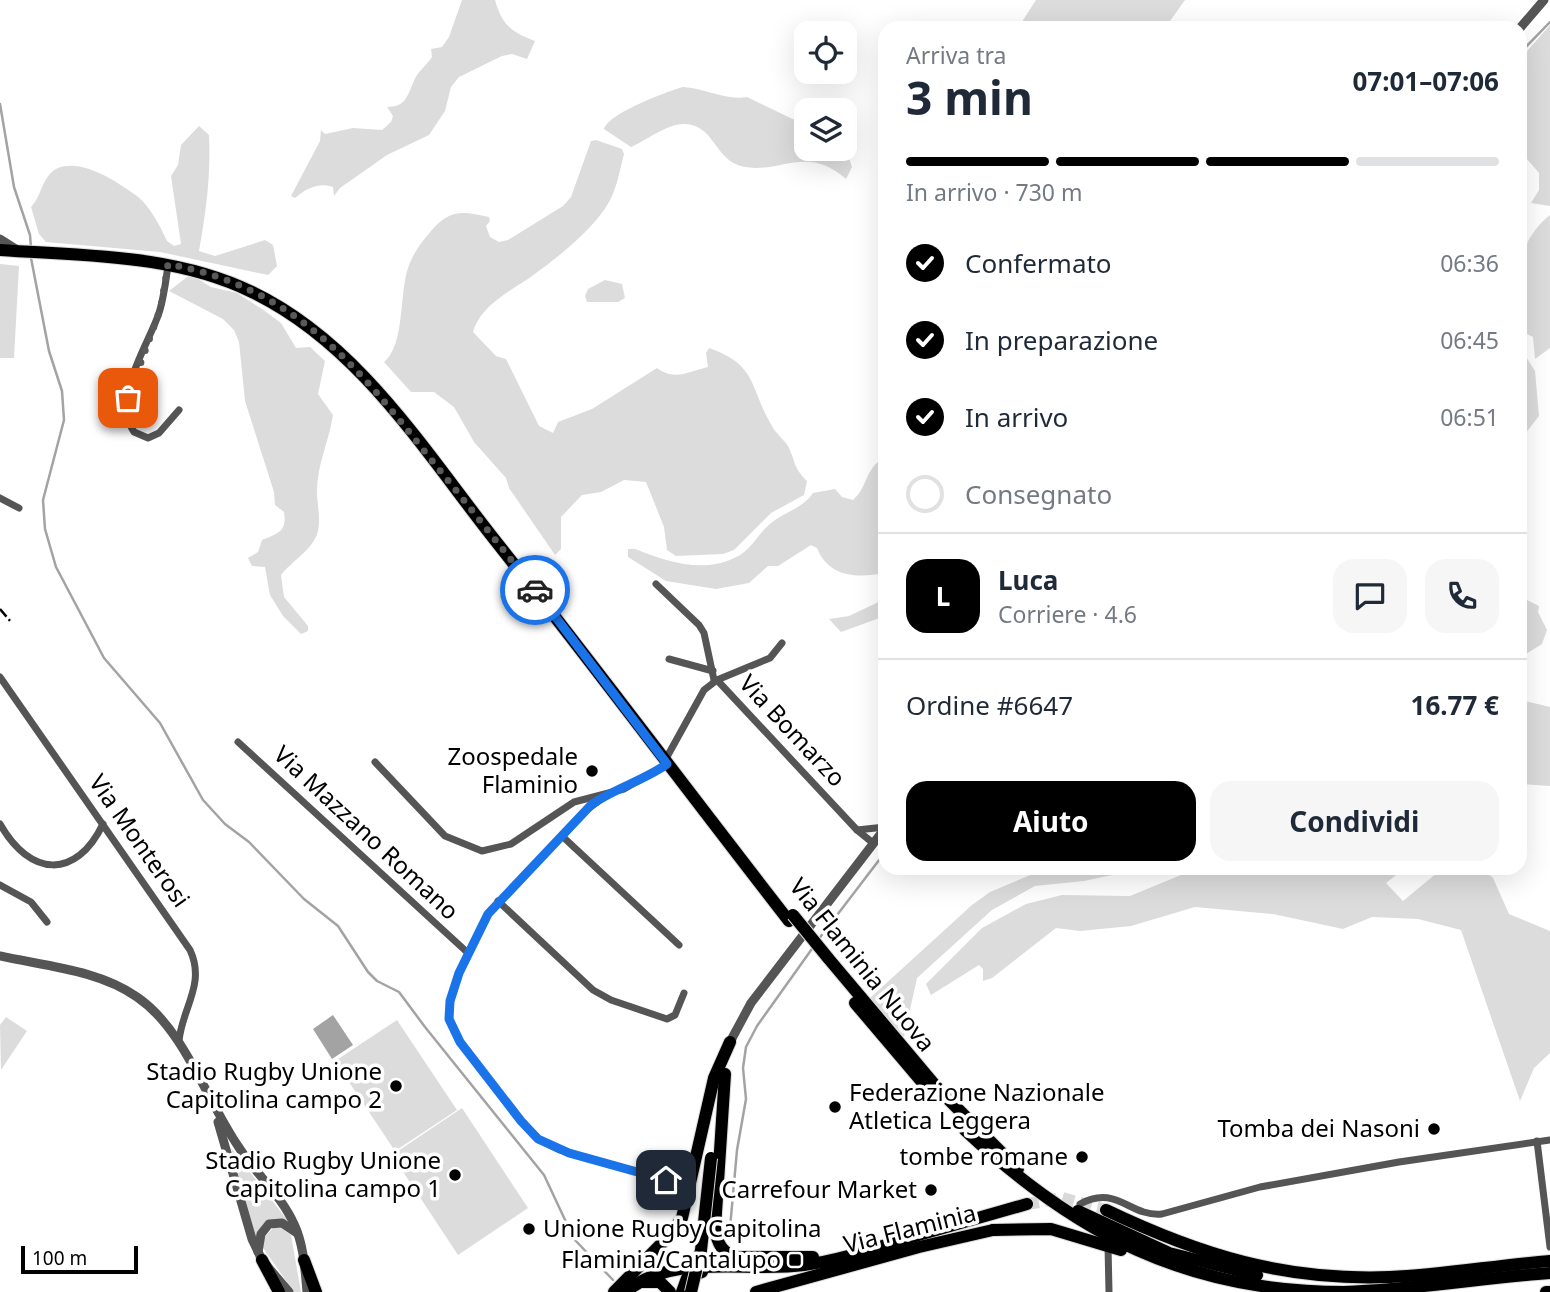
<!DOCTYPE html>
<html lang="it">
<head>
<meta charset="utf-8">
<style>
	body { margin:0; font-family:"Noto Sans",sans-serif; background:#f6f6f7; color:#1f2937; height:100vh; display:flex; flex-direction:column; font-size:26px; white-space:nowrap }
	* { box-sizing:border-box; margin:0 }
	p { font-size:23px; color:#747a83 }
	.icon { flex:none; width:38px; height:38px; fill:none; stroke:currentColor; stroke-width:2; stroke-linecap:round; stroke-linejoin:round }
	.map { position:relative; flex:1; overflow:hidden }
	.drawer { position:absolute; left:878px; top:21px; width:649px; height:854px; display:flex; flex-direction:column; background:#fff; border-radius:21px; box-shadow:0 7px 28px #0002 }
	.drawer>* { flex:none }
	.tools { position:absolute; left:794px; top:21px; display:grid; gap:14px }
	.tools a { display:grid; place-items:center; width:63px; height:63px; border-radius:14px; background:#fff; box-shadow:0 7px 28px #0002; font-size:35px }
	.scale { position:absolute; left:21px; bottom:18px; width:117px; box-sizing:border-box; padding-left:7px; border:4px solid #000; border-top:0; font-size:19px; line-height:24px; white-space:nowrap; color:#000; -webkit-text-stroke:5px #fff; paint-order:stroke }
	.pin { position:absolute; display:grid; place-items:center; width:60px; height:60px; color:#fff; margin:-30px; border-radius:14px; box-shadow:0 4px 10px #0006 }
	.courier { position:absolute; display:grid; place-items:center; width:70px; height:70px; margin:-35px; border:5px solid #1a73e8; border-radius:50%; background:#fff; color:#222; box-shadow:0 2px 9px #0007 }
	.head em { font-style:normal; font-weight:700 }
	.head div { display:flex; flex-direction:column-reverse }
	.head { display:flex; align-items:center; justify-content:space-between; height:119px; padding:0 28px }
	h1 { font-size:46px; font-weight:700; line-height:52px }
	.bar { display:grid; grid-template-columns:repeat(4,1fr); gap:10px 7px; align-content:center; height:84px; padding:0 28px }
	.bar i { height:9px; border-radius:5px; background:#e0e1e3 }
	.bar .active { background:#000 }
	.bar p { grid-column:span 4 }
	.line { display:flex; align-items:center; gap:18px; padding:0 28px; border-top:2px solid #e0e1e3 }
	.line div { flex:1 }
	.round { display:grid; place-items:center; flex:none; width:74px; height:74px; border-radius:21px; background:#f6f6f7 }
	ol { padding:0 28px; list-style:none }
	li { display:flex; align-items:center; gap:21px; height:77px }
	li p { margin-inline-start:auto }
	li .icon { padding:7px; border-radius:50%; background:#000; color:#fff; stroke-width:4 }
	li:last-child { color:#747a83 }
	li i { width:38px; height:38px; border:4px solid #e0e1e3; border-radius:50% }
	.action { display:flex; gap:14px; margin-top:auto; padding:14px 28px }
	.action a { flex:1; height:80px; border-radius:21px; background:#000; color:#fff; font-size:28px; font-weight:700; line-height:80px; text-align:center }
	.action a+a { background:#f6f6f7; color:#1f2937 }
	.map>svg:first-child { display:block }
</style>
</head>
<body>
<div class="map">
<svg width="1550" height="1292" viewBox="0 0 1550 1292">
	<rect width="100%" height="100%" fill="#fff"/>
	<!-- green -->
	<g fill="#dcdcdc">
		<path d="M462,0H495C502,25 511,32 535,41L527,59L512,54L502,56L459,77L451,87L445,111L429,135L387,155L340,188L334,196L333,187C318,182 306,189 295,198L291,196L320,141L321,130L325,134L353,128L382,130L391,122L393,116L387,107C406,107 407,96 414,81C417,72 427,65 432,57L431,49L442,47L449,37Z"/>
		<path d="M1036,0H1185L1165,28H1018Z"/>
		<path d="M1550,25V206L1531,203L1539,190V173L1521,152V58Z"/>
		<path d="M683,87C704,88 727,101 747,97L807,126V149H845V146L852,167L846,179C805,142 776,178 738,165C715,157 713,125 685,124C668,123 647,140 631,147L604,129C609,113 666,92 683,87Z"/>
		<path d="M199,126L209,135C211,175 206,212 199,251L215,256L265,240L273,245L277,266L268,275L160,252L46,242L39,234L31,207C42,196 42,175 58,168C82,158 118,182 137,196C150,206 160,226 167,241L174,246L181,244L171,176L178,165L181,145Z"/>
		<path d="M596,140L622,149L624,154C619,173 616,194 604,210C586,235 557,258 532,276C511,291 481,305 473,332L496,356L506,359L539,426L553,433L558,422L592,409L657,368C675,381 687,372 708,367L706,353L709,348C758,365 749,387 772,426C776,434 785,440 789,448C796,463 793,467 807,481L804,495L771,513L734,550L723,554L676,556L667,550L664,527L646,482L624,480L601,492L582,495L561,517V549L555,555L509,488L506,478L474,442L454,407L434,392H411L384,362C405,345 399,295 408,268C413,253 421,243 431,231C450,209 462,211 489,217L490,221L486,226L490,237L499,242L508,240L563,206L571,197L591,141Z"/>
		<path d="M1550,215V348L1535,359L1533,337L1521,331V289L1523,287C1511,264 1531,229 1550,215Z"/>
		<path d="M0,264L19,266L14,358H0Z"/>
		<path d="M187,277H195L211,287L237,293L262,309L281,323L296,348L310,347L325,361L318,394L333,415C329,442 316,466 317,495C318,510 322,525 315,539C308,552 290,563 281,575L284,597L308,626V631L301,634L283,616L270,595L265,567L252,566L248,558L258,552L262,540C279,533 287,531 284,512L275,505L274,492L245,401L239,342L234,330L223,319L169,291Z"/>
		<path d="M605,280L622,284L625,298L618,302H587L585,296L588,289Z"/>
		<path d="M1521,349L1535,371L1539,416L1521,439Z"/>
		<path d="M885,457V573C858,578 829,578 817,548L811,545L778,566H768L749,583L716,589L666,581L628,557V549H635C668,562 706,575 740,555C752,548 759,533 770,524C785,511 801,510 813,493L835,489L842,497L853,500C869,486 863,470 885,457Z"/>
		<path d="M1521,597L1539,606L1538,612L1547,630L1542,644L1521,657Z"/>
		<path d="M885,599V616L841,632L829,619L849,616Z"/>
		<path d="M1521,700L1550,707V786L1521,784Z"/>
		<path d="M1047,868H1145L1084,881L1035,886L992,910L917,978L904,1037L870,998L972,905L990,892Z"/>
		<path d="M1198,868H1405L1386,883L1403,901L1443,868H1481L1493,878L1509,914L1550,931V1053L1534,1068L1520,1101L1461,930L1418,919L1372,917L1343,929L1273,914L1195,907L1131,926L1080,931L1056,928L992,978L983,981V969L979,965L931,995L926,984L982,928L1026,904L1062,895L1130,896Z"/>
		<path d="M6,1017L27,1031L1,1070L0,1025Z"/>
		<path d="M397,1020L457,1110L395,1151L335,1061Z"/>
		<path d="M462,1108L528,1208L458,1255L392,1155Z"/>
		<path d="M231,1148L288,1221L263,1224L255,1239Z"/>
		<path d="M273,1228H281L291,1235L301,1292H294L263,1248V1239Z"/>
	</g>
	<!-- water -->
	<path fill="#a3a3a3" d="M333,1015L353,1045L332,1059L313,1029Z"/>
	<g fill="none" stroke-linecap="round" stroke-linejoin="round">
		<!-- stream -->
		<g stroke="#a3a3a3" stroke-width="2.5">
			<path d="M1521,52L1550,22"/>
			<path d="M0,104L14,187L30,235L31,248"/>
			<path d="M31,258L49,351L62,391L64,420L43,500L45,529L56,567L104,658L160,723L203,800L225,824L249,842L304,899L338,926L368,972L377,981L399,992L425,1027L544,1175L574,1239L613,1280"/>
			<path d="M818,940L886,851"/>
			<path d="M729,1239L737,1150L746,1099L743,1068L746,1047L757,1026L814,946"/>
		</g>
		<!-- trunk-tunnel -->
		<path stroke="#d9d9d9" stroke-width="12" stroke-dasharray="12 6" stroke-linecap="butt" d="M1027,1204L1062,1198L1106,1210"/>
		<defs>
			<g id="primary">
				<path d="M0,250C85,256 174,254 252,292C358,343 423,449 494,539C594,665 690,794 789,921"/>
				<path d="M828,958L940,1091L1018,1169"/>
				<path d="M855,1003L934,1096"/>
				<path d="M725,1074L715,1228C717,1243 722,1253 736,1257H813"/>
				<path d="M262,1260L279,1292"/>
				<path d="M304,1260L316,1292"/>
				<path d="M643,1282H660L670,1292"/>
				<path d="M614,1292L667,1238L682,1218L714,1078L730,1042"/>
				<path d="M626,1292C671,1252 748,1273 804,1265C842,1260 878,1247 915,1236"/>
				<path d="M682,1292L687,1278L702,1272"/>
				<path d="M756,1292L919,1247L993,1230"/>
			</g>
			<g id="trunk">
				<path d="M965,1130C1076,1234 1187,1292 1344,1292C1413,1290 1481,1278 1550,1273"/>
				<path d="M1106,1210C1200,1255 1284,1281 1390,1277C1443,1275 1497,1265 1550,1261"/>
				<path d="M1078,1211L1169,1253L1257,1275"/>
				<path d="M993,1230L1051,1229L1121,1250"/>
				<path d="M915,1236L1027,1204"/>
				<path d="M1546,1292H1550"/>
			</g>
		</defs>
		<!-- primary casing -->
		<use href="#primary" stroke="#dbdbdb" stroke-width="14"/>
		<!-- trunk casing -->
		<use href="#trunk" stroke="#dbdbdb" stroke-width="14"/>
		<!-- minor -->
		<g stroke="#555" stroke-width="7">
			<path d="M168,265C166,281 164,297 159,313C148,346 111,398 134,432L148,438L159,433L179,410"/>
			<path d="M0,498L19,508"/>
			<path d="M656,584L699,625L704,633L714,680"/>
			<path d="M669,659L713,671"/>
			<path d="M0,677L190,950C206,984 182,1008 179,1041"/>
			<path d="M717,680L770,658L782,643"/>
			<path d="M238,742L468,953"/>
			<path d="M668,755L704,690L717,680L857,830L873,843"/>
			<path d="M375,762L445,836L482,851L511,844L574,802L624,789L667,764"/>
			<path d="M608,794L584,812L488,914L459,973L450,1001L449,1019L460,1042L521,1121L538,1139L560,1150L666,1180L689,1191"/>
			<path d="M0,824C30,877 76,880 103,824"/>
			<path d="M857,830L885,827"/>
			<path d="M562,836L679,945"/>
			<path d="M0,885L31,902L47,922"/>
			<path d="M498,901L593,990L611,1000L667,1019L675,1015L684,993"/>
			<path d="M1537,1141L1550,1247"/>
			<path d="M1080,1204C1117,1184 1129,1217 1162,1214L1260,1187L1399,1162L1550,1140"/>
			<path d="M1108,1246L1109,1292"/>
		</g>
		<!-- tertiary -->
		<g stroke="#555" stroke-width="9">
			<path d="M1520,28L1544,0"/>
			<path d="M0,239L19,251"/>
			<path d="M0,956C45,966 99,970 137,997C184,1029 206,1099 238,1146C255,1173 281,1195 294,1224C304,1245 305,1270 307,1292"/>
			<path d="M730,1042L751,1003L886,827"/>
			<path d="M218,1122L252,1239L262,1260L289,1292"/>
			<path d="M258,1252L261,1234L269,1224L282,1223L297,1233"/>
		</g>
		<!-- primary -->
		<use href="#primary" stroke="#000" stroke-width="12"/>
		<!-- trunk -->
		<use href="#trunk" stroke="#000" stroke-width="12"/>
		<!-- rail -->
		<path stroke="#000" stroke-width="2.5" stroke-dasharray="10 3.5 2 3.5" stroke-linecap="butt" d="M0,609L11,622"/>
		<defs>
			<g id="primary-bridge">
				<path d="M793,915L828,958"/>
				<path d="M691,1292L701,1250L711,1158"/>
			</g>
		</defs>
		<!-- primary-bridge casing -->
		<use href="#primary-bridge" stroke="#dbdbdb" stroke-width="14" stroke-linecap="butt"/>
		<!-- primary-bridge -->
		<use href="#primary-bridge" stroke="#000" stroke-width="12"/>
	</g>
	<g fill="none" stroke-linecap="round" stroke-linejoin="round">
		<!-- done -->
		<path stroke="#595959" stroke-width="7" stroke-dasharray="0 12.6" d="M128,398L161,307L168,264C293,287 355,363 429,457C465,501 500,546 535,590"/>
		<!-- route -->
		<path stroke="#1a73e8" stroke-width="9" d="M535,590L667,764C643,781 615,788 591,805L488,914L459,973L450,1001L449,1019L460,1042L521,1121L538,1139L569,1153L666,1180"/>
	</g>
	<!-- markers -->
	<g fill="#000" stroke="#fff" stroke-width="2.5">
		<circle cx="592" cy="771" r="7"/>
		<circle cx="396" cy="1086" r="7"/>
		<circle cx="835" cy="1107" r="7"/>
		<circle cx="1434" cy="1129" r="7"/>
		<circle cx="1082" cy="1157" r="7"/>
		<circle cx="455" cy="1175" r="7"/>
		<circle cx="931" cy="1190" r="7"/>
		<circle cx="529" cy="1229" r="7"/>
		<rect x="788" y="1253" width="14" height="14" rx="3.5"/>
	</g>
	<g text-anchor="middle" stroke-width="7" stroke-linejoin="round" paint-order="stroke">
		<!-- street labels -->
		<g font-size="24" fill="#000" stroke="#fff">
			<text transform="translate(792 731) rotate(47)" y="8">Via Bomarzo</text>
			<text transform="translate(366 833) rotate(43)" y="8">Via Mazzano Romano</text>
			<text transform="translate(139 841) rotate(55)" y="8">Via Monterosi</text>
			<text transform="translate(862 965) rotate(51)" y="8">Via Flaminia Nuova</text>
			<text transform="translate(910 1229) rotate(-14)" y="8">Via Flaminia</text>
		</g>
		<!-- poi labels -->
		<g font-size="24" fill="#000" stroke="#fff" text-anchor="end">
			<text x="578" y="765">Zoospedale<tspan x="578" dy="28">Flaminio</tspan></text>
			<text x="382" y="1080">Stadio Rugby Unione<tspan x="382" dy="28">Capitolina campo 2</tspan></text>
			<text x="849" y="1101" text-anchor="start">Federazione Nazionale<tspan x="849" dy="28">Atletica Leggera</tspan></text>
			<text x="1420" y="1137">Tomba dei Nasoni</text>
			<text x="1068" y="1165">tombe romane</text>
			<text x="441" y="1169">Stadio Rugby Unione<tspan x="441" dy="28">Capitolina campo 1</tspan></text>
			<text x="917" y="1198">Carrefour Market</text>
			<text x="543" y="1237" text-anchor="start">Unione Rugby Capitolina</text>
			<text x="781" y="1268">Flaminia/Cantalupo</text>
		</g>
	</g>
</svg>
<div class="tools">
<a><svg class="icon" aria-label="locate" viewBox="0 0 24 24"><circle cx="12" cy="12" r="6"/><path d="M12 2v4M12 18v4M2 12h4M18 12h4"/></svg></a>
<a><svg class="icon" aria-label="layers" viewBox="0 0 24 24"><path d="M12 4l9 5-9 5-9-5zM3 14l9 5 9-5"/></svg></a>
</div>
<div class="scale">100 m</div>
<div class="pin" style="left:128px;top:398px;background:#ea580c"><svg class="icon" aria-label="bag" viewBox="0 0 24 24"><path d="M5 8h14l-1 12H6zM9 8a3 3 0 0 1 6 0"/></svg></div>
<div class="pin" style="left:666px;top:1180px;background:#1f2937"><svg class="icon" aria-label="home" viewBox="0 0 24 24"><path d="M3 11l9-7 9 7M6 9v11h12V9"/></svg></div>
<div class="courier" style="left:535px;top:590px"><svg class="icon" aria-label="car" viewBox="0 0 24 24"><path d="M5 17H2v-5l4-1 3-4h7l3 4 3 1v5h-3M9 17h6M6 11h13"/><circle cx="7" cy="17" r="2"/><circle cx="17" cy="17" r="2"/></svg></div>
<section class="drawer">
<div class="head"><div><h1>3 min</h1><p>Arriva tra</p></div><em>07:01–07:06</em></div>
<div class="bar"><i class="active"></i><i class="active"></i><i class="active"></i><i></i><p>In arrivo · 730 m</p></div>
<ol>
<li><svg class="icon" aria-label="check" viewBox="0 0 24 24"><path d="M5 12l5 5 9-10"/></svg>Confermato<p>06:36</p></li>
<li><svg class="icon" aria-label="check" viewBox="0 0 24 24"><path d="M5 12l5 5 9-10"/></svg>In preparazione<p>06:45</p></li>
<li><svg class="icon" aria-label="check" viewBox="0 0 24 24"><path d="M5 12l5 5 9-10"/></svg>In arrivo<p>06:51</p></li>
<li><i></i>Consegnato</li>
</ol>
<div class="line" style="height:126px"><b class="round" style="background:#000;color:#fff">L</b><div><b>Luca</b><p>Corriere · 4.6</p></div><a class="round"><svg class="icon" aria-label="chat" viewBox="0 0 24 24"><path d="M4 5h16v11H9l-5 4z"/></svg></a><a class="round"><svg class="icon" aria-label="phone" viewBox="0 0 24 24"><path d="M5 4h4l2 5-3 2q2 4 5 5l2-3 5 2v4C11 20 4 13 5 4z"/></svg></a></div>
<div class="line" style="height:91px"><div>Ordine #6647</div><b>16.77 €</b></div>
<div class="action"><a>Aiuto</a><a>Condividi</a></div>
</section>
</div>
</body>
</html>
